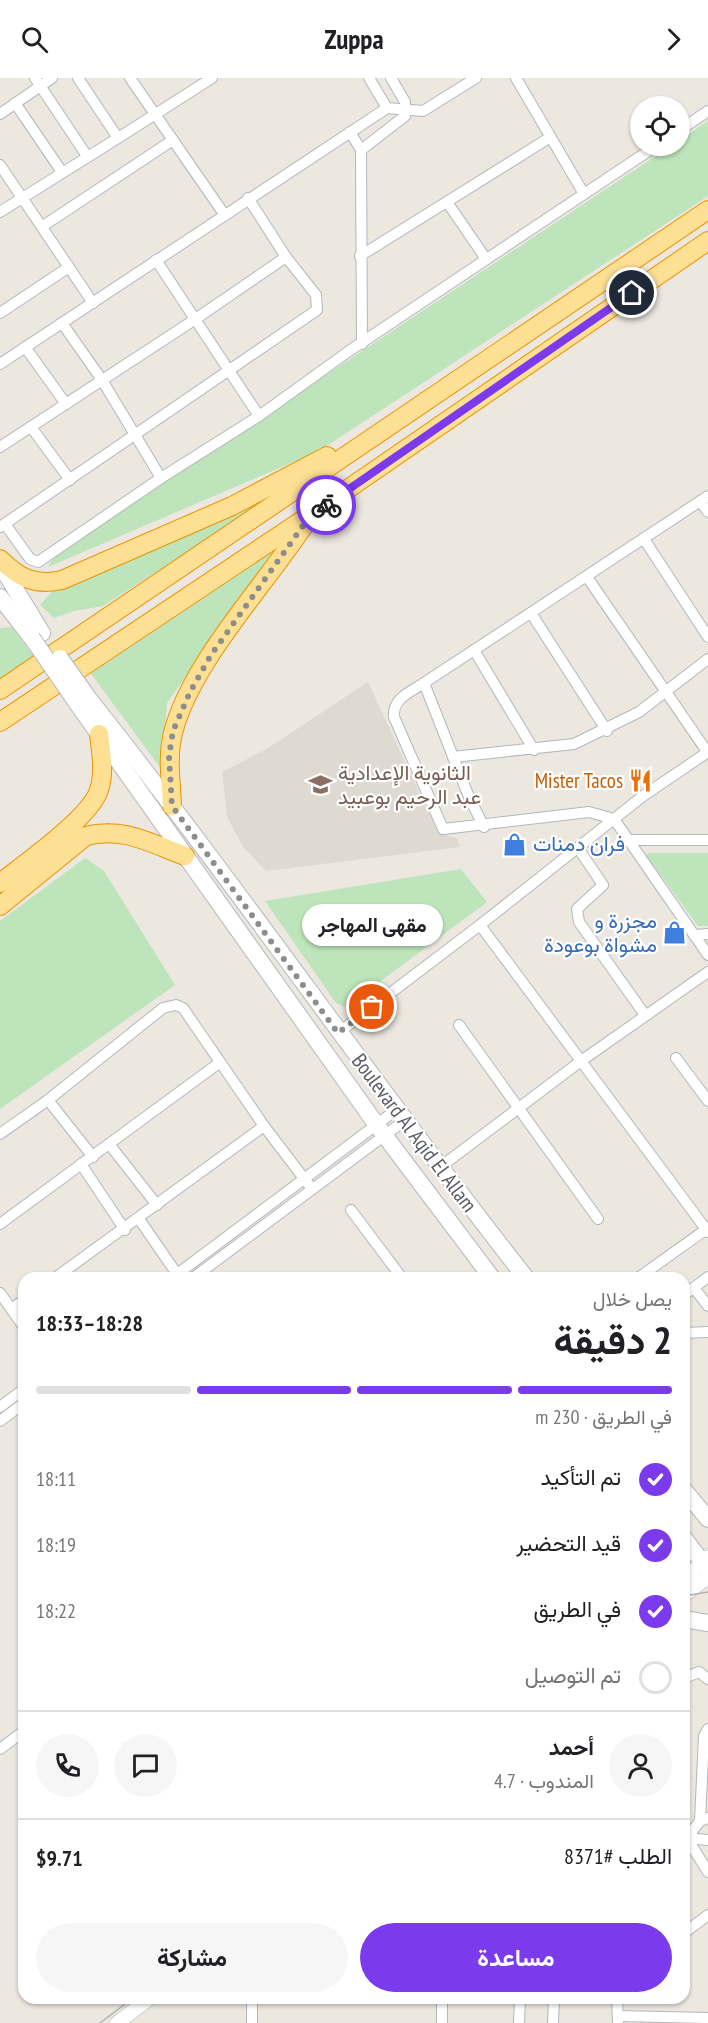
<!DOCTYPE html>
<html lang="ar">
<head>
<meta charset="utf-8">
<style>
	body { margin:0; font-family:"PT Sans Narrow",Vazirmatn,sans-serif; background:#f6f6f6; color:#202124; direction:rtl; height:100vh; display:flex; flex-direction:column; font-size:22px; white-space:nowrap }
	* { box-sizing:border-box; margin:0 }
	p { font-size:20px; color:#757577 }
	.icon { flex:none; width:33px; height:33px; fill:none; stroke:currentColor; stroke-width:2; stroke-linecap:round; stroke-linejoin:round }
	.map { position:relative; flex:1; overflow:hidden; direction:ltr }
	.side { position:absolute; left:18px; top:1194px; width:672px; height:732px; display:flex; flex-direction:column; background:#fff; border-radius:18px; box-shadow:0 2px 4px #0004; direction:rtl }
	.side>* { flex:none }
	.buttons { position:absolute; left:630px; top:18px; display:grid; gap:12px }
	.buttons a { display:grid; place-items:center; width:60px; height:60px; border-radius:50%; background:#fff; box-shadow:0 2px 4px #0004; font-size:30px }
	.pin { position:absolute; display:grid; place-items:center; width:51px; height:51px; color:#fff; margin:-26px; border:3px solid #fff; border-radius:50%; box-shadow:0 2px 6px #0007 }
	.courier { position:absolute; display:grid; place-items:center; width:60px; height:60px; margin:-30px; border:4px solid #7c3aed; border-radius:50%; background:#fff; color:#222; box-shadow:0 2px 8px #0007 }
	.bubble { position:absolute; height:42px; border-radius:21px; background:#fff; box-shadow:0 2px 4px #0004; font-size:20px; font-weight:700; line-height:42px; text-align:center; direction:rtl }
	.head em { font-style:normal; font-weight:700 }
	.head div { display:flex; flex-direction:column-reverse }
	.head { display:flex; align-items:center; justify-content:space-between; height:102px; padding:0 18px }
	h1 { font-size:39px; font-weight:700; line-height:45px }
	.bar { display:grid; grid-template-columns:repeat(4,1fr); gap:9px 6px; align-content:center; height:72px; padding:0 18px }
	.bar i { height:8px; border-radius:4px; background:#e0e0e0 }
	.bar .current { background:#7c3aed }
	.bar p { grid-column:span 4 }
	.line { display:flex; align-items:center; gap:15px; padding:0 18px; border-top:2px solid #e0e0e0 }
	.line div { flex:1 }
	.round { display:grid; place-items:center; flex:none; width:63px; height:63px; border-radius:32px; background:#f6f6f6 }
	ol { padding:0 18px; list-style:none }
	li { display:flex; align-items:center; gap:18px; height:66px }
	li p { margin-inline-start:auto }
	li .icon { padding:6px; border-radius:50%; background:#7c3aed; color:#fff; stroke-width:4 }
	li:last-child { color:#757577 }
	li i { width:33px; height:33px; border:3px solid #e0e0e0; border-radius:50% }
	.button { display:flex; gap:12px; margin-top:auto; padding:12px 18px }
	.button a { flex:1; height:69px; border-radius:36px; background:#7c3aed; color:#fff; font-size:24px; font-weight:700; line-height:69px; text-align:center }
	.button a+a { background:#f6f6f6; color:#202124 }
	header { display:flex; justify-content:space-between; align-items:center; height:78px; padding:0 18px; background:#fff; font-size:27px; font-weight:700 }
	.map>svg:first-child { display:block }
</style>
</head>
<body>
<header><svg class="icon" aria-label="forward" viewBox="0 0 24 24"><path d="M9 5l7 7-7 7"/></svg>Zuppa<svg class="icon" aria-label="search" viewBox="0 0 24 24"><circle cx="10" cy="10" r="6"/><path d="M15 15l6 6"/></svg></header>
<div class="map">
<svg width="708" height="1945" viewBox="0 0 708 1945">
	<rect width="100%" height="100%" fill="#ece8e0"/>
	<!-- education -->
	<path fill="#dedad1" d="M368,604L438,755L457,760L460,769L266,793L243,769L227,739L222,694L268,670Z"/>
	<!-- green -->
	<g fill="#bee4bb">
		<path d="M708,43V118L319,373L48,489L56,476L671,68H680V62Z"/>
		<path d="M281,413L103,528L74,533L54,540L40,527L58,507Z"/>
		<path d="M268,473L273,477L167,625L162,692L89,593Z"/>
		<path d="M12,549L35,580L0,603V550Z"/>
		<path d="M649,775H708V848H698L646,777Z"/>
		<path d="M85,780L104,793L175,907L0,1031V843Z"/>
		<path d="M461,791L487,824L346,929L336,925L265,823Z"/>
	</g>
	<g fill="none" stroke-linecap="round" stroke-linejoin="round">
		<defs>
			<g id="minor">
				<path d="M35,0L87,78"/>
				<path d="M130,0L224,136"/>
				<path d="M369,0L387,30"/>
				<path d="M516,0L584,116"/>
				<path d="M15,25L62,94"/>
				<path d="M0,36L52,0"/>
				<path d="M680,52L708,33"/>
				<path d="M350,54L361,72L362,266"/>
				<path d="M118,60L212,0"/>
				<path d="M361,72L405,38V24L391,0"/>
				<path d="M0,87L93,225"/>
				<path d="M447,124L486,181"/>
				<path d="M0,134L118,60L78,0"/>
				<path d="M43,148L173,62"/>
				<path d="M360,178L549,60"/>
				<path d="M156,182L259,338"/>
				<path d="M0,235L69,189"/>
				<path d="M62,245L102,302L161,400L259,338L349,273L656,68"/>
				<path d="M25,269L66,326"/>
				<path d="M0,286L387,30L423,33L476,0"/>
				<path d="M31,349L70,402"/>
				<path d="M0,369L194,242L286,179L248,120"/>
				<path d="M708,418L424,605C410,614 392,621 394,639L443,751L589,734L614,741L708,877"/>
				<path d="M700,423L708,434"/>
				<path d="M5,446L30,481L38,484L161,400"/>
				<path d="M0,449L317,232L316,217L286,179"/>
				<path d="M644,461L708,559"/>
				<path d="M587,499L708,675"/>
				<path d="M531,535L607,653"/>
				<path d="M474,572L534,672"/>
				<path d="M424,605L469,719L484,749"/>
				<path d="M453,679L574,666L639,634L708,581"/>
				<path d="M626,762H708"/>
				<path d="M578,770L603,807L577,831L579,844L645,937"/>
				<path d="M480,847L708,1154"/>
				<path d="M694,857L708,856"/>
				<path d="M459,947L598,1141"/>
				<path d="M338,955L480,847L643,718L708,674"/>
				<path d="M676,980L708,1023"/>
				<path d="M48,1022L93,1079"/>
				<path d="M0,1056L48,1022L163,930L176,927L183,930L264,1048L312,1111"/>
				<path d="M109,1066L157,1127"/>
				<path d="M81,1086L125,1152"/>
				<path d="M439,1090L581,983L708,894"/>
				<path d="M351,1132L402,1200"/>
				<path d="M139,1141L177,1196"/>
				<path d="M0,1146L219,985"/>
				<path d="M55,1200L264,1048"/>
				<path d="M172,1200L396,1032"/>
				<path d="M193,1200L404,1043"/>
				<path d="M638,1200L708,1150"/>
				<path d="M694,1210L708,1228"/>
				<path d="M0,1215L24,1249"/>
				<path d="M684,1217L708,1199"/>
				<path d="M11,1231L24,1222"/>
				<path d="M684,1255L708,1254"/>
				<path d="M0,1329L24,1311"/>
				<path d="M0,1343L24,1325"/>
				<path d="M684,1600L699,1594L708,1601"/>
				<path d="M0,1671L24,1653"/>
				<path d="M708,1740L700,1743L687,1760L708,1794"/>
				<path d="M700,1743L704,1658L708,1651"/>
				<path d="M684,1760L708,1762"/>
				<path d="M684,1855L708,1837"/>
				<path d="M617,1920L618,1944"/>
				<path d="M618,1938L708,1940"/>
				<path d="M252,1945V1920"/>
				<path d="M442,1945V1920"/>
				<path d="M519,1945L520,1920"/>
				<path d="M553,1945L554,1920"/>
			</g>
			<g id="tertiary">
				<path d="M684,1502L708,1479"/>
				<path d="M684,1517L708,1499"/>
				<path d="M117,1945L150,1920"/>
			</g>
			<g id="secondary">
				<path d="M0,486L42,555"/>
				<path d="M0,519L32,560"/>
				<path d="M89,621C239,810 376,1010 526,1200"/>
				<path d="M79,628L376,1046L492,1200"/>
				<path d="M684,1412L708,1441"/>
				<path d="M684,1460L708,1492"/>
				<path d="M684,1541L708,1545"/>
			</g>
			<g id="trunk">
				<path d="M0,481C19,500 35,508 62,502L232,428L327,378"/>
				<path d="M0,612L708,132"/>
				<path d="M0,644L310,437L708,163"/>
				<path d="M172,728C171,703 167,679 173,655C191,584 267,505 307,443"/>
				<path d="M0,805C23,787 91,739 99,712C105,694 101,675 99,656"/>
				<path d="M0,828L86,758C122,748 152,766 185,778"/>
			</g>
		</defs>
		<!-- minor casing -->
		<use href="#minor" stroke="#b3b7bb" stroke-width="12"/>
		<!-- tertiary casing -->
		<use href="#tertiary" stroke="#b3b7bb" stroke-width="15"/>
		<!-- secondary casing -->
		<use href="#secondary" stroke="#b4b8bd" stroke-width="18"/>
		<!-- trunk casing -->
		<use href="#trunk" stroke="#ec9200" stroke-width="20"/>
		<!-- minor -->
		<use href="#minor" stroke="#fff" stroke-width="10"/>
		<!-- tertiary -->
		<use href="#tertiary" stroke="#fff" stroke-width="14"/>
		<!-- secondary -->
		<use href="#secondary" stroke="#fff" stroke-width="16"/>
		<!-- trunk -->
		<use href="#trunk" stroke="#fee094" stroke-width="18"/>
		<!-- tram -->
		<g stroke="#b1b2b2" stroke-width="1.5">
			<path d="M684,1518L708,1514"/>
			<path d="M100,1945L133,1920"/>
		</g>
		<defs>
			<g id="secondary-bridge">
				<path d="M32,560L79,628"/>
				<path d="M60,580L89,621"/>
			</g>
		</defs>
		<!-- secondary-bridge casing -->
		<use href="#secondary-bridge" stroke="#b4b8bd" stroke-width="18" stroke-linecap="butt"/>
		<!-- secondary-bridge -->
		<use href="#secondary-bridge" stroke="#fff" stroke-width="16"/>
	</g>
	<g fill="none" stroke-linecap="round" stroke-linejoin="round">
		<!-- done -->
		<path stroke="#8c8e8d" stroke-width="6" stroke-dasharray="0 10.8" d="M326,427L310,438L211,577L190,614L173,653L169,678L172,728L338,955L372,929"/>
		<!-- route -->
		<path stroke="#7c3aed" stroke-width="8" d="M326,427L632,215"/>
	</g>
	<!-- icons -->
	<defs>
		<symbol id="restaurant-bare" viewBox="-9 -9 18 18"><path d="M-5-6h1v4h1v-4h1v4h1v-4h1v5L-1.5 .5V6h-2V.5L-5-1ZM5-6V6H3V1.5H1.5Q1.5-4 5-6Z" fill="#e8710a" stroke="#fff" stroke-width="2.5" paint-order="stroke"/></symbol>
		<symbol id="school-bare" viewBox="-9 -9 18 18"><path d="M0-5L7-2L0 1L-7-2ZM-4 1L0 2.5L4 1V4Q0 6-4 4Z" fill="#8d6e63" stroke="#fff" stroke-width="2.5" paint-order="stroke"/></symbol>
		<symbol id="shop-bare" viewBox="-9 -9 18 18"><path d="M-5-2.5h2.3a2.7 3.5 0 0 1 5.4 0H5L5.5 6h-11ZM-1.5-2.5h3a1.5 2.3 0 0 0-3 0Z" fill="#3f7fe0" stroke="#fff" stroke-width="2.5" paint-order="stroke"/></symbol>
	</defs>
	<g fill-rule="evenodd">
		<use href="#restaurant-bare" x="624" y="686" width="33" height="33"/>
		<use href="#school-bare" x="304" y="690" width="33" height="33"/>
		<use href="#shop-bare" x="498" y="750" width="33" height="33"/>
		<use href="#shop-bare" x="658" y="838" width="33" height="33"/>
	</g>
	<g text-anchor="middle" stroke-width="4.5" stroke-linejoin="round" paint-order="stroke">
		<!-- education labels -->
		<g font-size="21" fill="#785e54" stroke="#fff" text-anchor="start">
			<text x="338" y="702">الثانوية الإعدادية<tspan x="338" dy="24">عبد الرحيم بوعبيد</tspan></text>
		</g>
		<!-- food labels -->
		<g font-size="21" fill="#c56008" stroke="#fff" text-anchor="end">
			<text x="623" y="710">Mister Tacos</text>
		</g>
		<!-- shop labels -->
		<g font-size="21" fill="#366cbe" stroke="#fff" text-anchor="start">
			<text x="533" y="773">فران دمنات</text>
			<text x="657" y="850" text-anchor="end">مجزرة و<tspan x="657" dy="24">مشواة بوعودة</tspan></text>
		</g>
		<!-- street labels -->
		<g font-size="21" fill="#595d61" stroke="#fff">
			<text transform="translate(414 1055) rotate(53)" y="7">Boulevard Al Aqid El Allam</text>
		</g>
	</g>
</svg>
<div class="buttons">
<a><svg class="icon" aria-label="locate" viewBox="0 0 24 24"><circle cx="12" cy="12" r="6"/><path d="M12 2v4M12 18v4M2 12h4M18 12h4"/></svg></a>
</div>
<div class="pin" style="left:372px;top:929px;background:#ea580c"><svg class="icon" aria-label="bag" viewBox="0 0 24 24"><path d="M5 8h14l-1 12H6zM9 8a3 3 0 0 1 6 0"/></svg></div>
<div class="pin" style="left:632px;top:215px;background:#1f2937"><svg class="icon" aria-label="home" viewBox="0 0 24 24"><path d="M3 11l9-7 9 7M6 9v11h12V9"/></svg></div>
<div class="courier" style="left:326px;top:427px"><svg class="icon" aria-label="bike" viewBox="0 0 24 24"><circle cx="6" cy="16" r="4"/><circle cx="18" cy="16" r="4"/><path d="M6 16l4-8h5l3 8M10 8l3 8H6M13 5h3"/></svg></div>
<div class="bubble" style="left:302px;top:826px;width:141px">مقهى المهاجر</div>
<section class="side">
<div class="head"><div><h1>2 دقيقة</h1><p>يصل خلال</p></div><em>18:28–18:33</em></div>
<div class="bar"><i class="current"></i><i class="current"></i><i class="current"></i><i></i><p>في الطريق · 230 m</p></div>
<ol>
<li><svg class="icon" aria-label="check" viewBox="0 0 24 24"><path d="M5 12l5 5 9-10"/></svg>تم التأكيد<p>18:11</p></li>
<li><svg class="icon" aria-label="check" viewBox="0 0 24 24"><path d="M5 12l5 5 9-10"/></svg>قيد التحضير<p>18:19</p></li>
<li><svg class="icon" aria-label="check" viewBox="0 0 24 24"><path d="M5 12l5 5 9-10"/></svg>في الطريق<p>18:22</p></li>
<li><i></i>تم التوصيل</li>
</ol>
<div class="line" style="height:108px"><a class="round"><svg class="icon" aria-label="person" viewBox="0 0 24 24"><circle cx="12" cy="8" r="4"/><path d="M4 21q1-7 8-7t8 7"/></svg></a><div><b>أحمد</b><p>المندوب · 4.7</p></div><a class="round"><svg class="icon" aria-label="chat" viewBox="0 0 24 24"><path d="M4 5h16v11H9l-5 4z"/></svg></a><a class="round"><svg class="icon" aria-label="phone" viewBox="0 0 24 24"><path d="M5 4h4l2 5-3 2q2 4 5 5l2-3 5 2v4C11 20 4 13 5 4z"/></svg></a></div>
<div class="line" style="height:78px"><div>الطلب #8371</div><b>$9.71</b></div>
<div class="button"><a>مساعدة</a><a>مشاركة</a></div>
</section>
</div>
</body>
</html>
